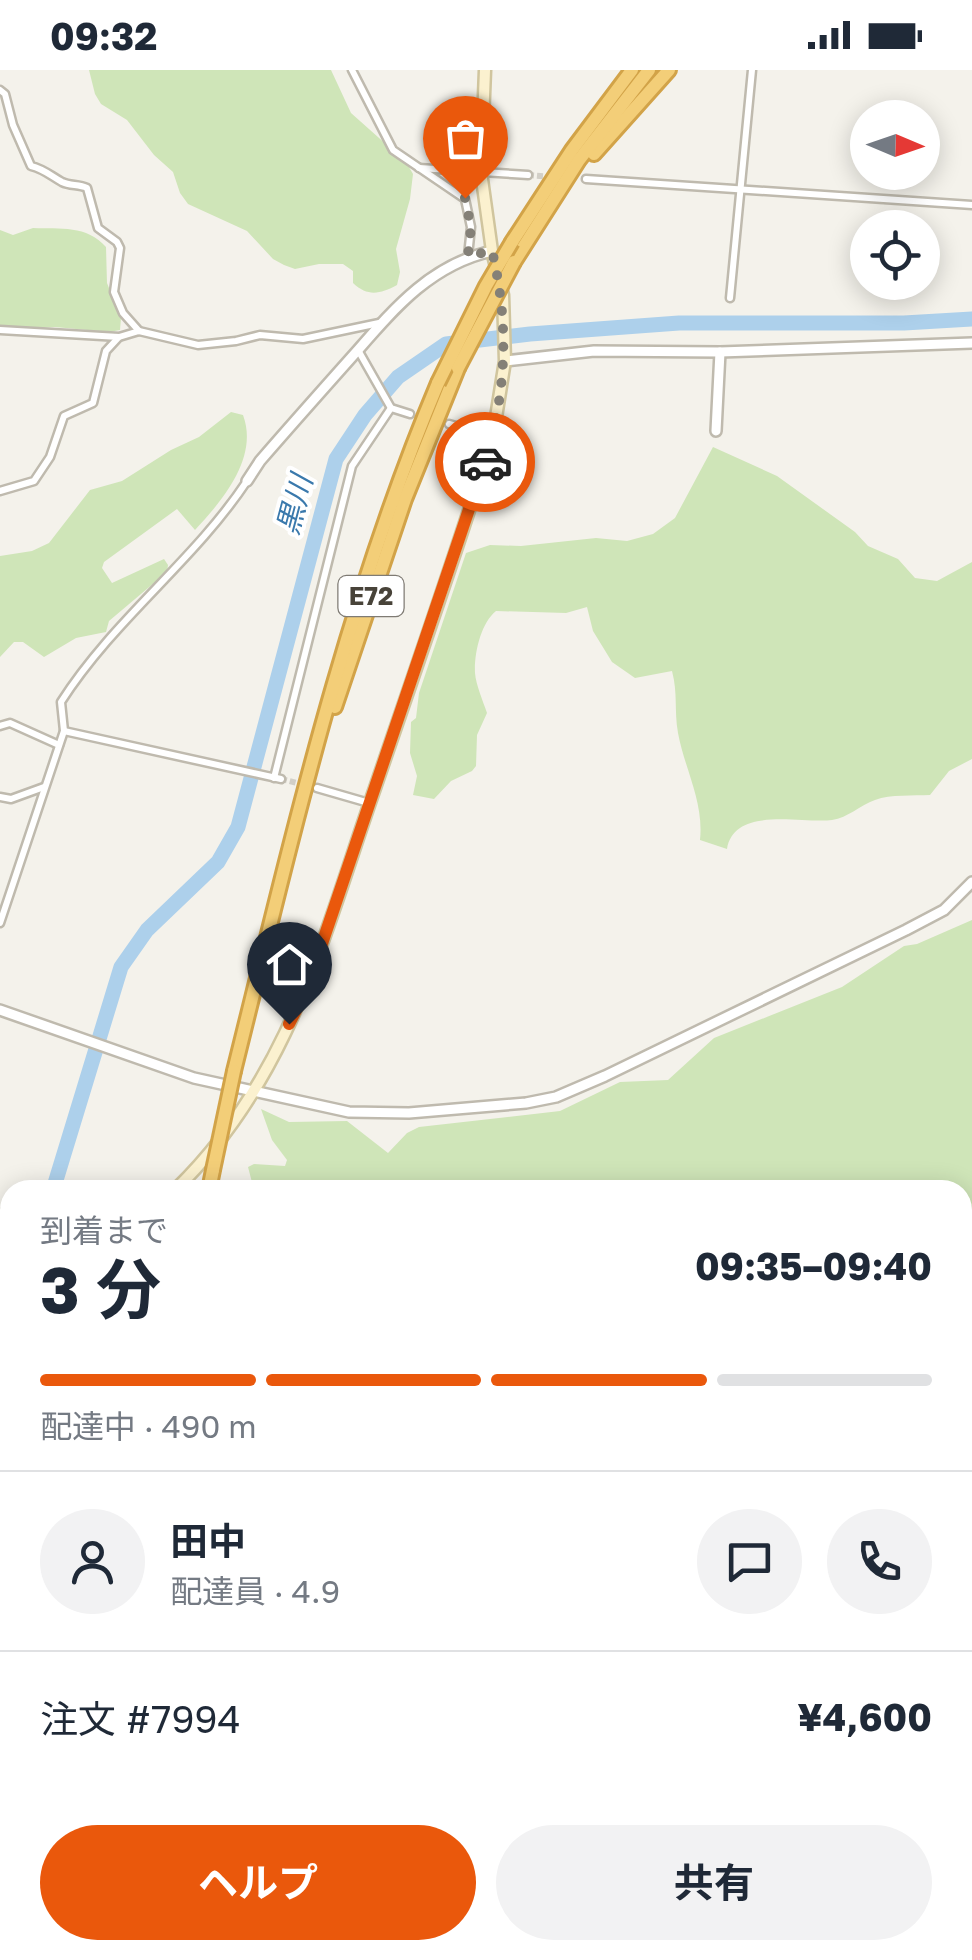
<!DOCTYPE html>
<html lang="ja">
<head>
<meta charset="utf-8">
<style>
	body { margin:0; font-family:"Golos Text","Noto Sans JP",sans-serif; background:#f2f2f3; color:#1f2937; height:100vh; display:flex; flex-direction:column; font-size:38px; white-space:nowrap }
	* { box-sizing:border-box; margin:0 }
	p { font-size:32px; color:#747a83 }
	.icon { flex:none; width:55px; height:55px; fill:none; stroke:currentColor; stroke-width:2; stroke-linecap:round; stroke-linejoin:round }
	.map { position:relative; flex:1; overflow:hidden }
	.side { position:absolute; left:0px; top:1110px; width:972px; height:780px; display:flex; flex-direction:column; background:#fff; border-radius:30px 30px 0 0; box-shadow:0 5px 25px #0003 }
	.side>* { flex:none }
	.needle { width:65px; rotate:92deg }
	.fabs { position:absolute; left:850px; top:30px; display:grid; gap:20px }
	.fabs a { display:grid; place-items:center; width:90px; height:90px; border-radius:50%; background:#fff; box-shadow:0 5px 25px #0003; font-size:50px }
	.pin { position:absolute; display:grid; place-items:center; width:85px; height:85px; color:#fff; margin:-102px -42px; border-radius:50% 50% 50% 0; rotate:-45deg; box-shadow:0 0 10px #0007 }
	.pin .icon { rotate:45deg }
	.courier { position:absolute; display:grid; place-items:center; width:100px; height:100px; margin:-50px; border:8px solid #ea580c; border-radius:50%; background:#fff; color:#222; box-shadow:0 2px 12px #0007 }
	.overview em { font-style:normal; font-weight:700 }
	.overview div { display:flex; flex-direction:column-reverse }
	.overview { display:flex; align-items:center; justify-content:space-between; height:170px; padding:0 40px }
	h1 { font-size:65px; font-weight:700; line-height:75px }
	.bar { display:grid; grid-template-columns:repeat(4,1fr); gap:15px 10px; align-content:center; height:120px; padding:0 40px }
	.bar i { height:12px; border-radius:8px; background:#e0e1e3 }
	.bar .active { background:#ea580c }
	.bar p { grid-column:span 4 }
	.line { display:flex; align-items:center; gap:25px; padding:0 40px; border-top:2px solid #e0e1e3 }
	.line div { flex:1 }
	.round { display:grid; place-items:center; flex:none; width:105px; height:105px; border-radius:52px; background:#f2f2f3 }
	.primary-button { display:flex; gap:20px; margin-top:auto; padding:20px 40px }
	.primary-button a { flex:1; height:115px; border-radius:60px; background:#ea580c; color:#fff; font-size:40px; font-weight:700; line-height:115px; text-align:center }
	.primary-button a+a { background:#f2f2f3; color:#1f2937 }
	.status { display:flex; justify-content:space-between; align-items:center; height:70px; padding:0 50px; background:#fff; direction:ltr }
	.status svg { height:28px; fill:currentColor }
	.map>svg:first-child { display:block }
</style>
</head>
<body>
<div class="status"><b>09:32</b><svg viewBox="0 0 49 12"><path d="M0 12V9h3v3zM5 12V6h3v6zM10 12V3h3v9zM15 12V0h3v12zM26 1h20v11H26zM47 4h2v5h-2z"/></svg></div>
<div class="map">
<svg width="972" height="1890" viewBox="0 0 972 1890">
	<rect width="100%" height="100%" fill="#f4f2eb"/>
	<!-- green -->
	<g fill="#cfe5b8">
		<path d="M89,0H331L351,43L406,92L413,104L410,129L396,179L400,202L397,215C380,224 368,227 353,213V201L343,194H319L295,199L284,195L273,189L247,161L188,134L180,123L173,102L154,85L127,50L101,34L95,24Z"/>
		<path d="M33,158C60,159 87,155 106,177L107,213L121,248L120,260L109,262L55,257L0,261V160L13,165Z"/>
		<path d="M231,342L243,345C259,388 222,431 195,460L177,439L104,492L102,498L112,513L164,489L168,495L167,502L109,551L106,562L76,568L44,587L23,572H14L0,587V486L32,481L49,473L90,420L122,411L171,380L199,367Z"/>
		<path d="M713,377L777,406L855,462L868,476L898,489L915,508L937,511L972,492V689L949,701L930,725C913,726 891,724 875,730C860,735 848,748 832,750C803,754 734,735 727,779L700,770C704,732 685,700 678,663C674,639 678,624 672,601L635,608L612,592L593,561L587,537L566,543L496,541C481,553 474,583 475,603C476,615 483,631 487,643L477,665L476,696L472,701L451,711L434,729L413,725L417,706L410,683L411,652L416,648L419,623L466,483L490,475L521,476L596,468L627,471L653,464L675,448Z"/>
		<path d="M972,850V1890H371L382,1880H962V1120H254L248,1097L254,1094L285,1096L287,1090L272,1070L261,1039L289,1052L347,1051L388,1083L407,1063L419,1057L560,1041L620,1012L668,1010L714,968L842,917L904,876L917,874Z"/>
		<path d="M0,1396L10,1409V1588L0,1578Z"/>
		<path d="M10,1794V1880H94L87,1890H0V1801Z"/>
		<path d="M254,1880H334L325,1890H252Z"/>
	</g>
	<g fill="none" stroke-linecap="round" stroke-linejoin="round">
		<!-- river -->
		<g stroke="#add0eb" stroke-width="15">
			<path d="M53,1120L121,897L147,860L218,792L238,757L336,389L365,345L398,307L446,274L530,264L679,253H904L972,249"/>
			<path d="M0,1172L10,1169"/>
		</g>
		<!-- minor-tunnel -->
		<g stroke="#d2cfc7" stroke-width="6" stroke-dasharray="6 3" stroke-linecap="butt">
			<path d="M528,105L551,107"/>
			<path d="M281,709L317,718"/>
		</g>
		<defs>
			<g id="minor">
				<path d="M352,0L393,80L465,129L471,157L468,186"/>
				<path d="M0,20L5,24L13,55L31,96C44,99 51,106 62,112C70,116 79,114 87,118L98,158L117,172L120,178L114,222L123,243L139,261"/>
				<path d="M419,98L528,105"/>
				<path d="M586,109L972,135"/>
				<path d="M730,228L752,0"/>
				<path d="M0,260L119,267L139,261L198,275L236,271L260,265L303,269L379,253"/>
				<path d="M358,280L391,338L410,344"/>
				<path d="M449,354L492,366"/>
				<path d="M0,421L34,411L50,387L64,346L93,333L106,281L118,268"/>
				<path d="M0,656L10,653L59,675"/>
				<path d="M64,661L281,709"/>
				<path d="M274,708L352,396L391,338"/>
				<path d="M317,718L369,733"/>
				<path d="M0,727L11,729L44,717"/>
				<path d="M0,853L64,661L61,632C114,549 194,491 247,411"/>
				<path d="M0,1143L10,1146"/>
				<path d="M366,1890L378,1880"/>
			</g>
			<g id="tertiary">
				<path d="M505,291L594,281L720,282L972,273"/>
				<path d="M716,361L720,282"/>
				<path d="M247,411L260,391C292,354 325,317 358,280C396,236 433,194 492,181"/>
				<path d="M0,940L194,1008L349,1042L409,1043L526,1033L556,1027L605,1006L906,860L944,840L972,812"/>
			</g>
			<g id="secondary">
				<path d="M175,1120C290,1009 324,864 375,718C415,601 456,484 493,366L505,291L503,225L492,181L481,102L485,0"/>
				<path d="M0,1277L10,1269"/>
			</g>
			<g id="motorway">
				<path d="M594,84L669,0"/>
				<path d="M512,172L572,80L632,0"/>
				<path d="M514,192L579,90L649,0"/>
				<path d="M335,637L405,429L458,298"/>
				<path d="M234,1001C292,768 345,534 438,313"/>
				<path d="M209,1120L213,1100"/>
				<path d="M199,1880L200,1890"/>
				<path d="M215,1880L216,1890"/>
			</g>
		</defs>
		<!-- minor casing -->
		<use href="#minor" stroke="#bfbaae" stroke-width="11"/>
		<!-- tertiary casing -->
		<use href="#tertiary" stroke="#bfbaae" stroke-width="14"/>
		<!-- secondary casing -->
		<use href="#secondary" stroke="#d0c59e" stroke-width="15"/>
		<!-- motorway casing -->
		<use href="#motorway" stroke="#d2a348" stroke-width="18"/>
		<!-- minor -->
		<use href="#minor" stroke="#fff" stroke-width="6"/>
		<!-- tertiary -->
		<use href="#tertiary" stroke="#fff" stroke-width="9"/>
		<!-- secondary -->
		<use href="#secondary" stroke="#fbf1cf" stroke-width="10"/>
		<!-- motorway -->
		<use href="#motorway" stroke="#f3ce78" stroke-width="12"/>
		<defs>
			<g id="motorway-bridge">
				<path d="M458,298L514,192"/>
				<path d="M438,313L486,216L512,172"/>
				<path d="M213,1100L234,1001"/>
			</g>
		</defs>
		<!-- motorway-bridge casing -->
		<use href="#motorway-bridge" stroke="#d2a348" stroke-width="18" stroke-linecap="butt"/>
		<!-- motorway-bridge -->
		<use href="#motorway-bridge" stroke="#f3ce78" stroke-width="12"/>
	</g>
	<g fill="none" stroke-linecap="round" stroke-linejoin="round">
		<!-- done -->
		<path stroke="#848077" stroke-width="10" stroke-dasharray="0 18" d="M465,128L471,157L468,186L492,181C509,252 507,321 485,392"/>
		<!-- route -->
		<path stroke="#ea580c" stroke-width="12" d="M289,954L306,921L485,392"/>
	</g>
	<g text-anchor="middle" stroke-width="8" stroke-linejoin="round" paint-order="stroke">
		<!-- shield labels -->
		<rect fill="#fff" stroke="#7f7b74" stroke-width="2.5" x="338.5" y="506" width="65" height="40" rx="8"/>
		<g font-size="25" font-weight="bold" fill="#484339">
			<text x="371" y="535">E72</text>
		</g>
		<!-- water labels -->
		<g font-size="30" font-style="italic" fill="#3a79ac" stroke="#fff">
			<text transform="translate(295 435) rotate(-75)" y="10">黒川</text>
		</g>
	</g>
</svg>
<div class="fabs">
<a><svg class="needle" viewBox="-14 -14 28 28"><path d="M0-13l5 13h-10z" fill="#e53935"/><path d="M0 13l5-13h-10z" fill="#747a83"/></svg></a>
<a><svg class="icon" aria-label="locate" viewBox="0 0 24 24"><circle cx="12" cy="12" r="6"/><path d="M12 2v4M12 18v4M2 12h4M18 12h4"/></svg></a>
</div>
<div class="pin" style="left:465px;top:128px;background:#ea580c"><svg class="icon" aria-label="bag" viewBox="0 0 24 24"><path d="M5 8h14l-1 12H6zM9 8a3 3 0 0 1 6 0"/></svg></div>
<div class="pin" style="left:289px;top:954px;background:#1f2937"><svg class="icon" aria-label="home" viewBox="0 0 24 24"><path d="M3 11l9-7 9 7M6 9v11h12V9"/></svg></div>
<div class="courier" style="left:485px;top:392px"><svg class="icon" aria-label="car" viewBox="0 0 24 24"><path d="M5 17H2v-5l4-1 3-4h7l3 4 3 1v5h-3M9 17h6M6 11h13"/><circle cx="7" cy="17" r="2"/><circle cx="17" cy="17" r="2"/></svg></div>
<section class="side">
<div class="overview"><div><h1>3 分</h1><p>到着まで</p></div><em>09:35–09:40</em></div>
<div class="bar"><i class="active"></i><i class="active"></i><i class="active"></i><i></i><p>配達中 · 490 m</p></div>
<div class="line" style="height:180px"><a class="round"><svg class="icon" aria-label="person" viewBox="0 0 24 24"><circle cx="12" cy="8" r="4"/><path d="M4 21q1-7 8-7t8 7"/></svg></a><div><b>田中</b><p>配達員 · 4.9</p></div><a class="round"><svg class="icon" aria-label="chat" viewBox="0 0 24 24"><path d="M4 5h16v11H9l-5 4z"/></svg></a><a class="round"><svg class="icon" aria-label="phone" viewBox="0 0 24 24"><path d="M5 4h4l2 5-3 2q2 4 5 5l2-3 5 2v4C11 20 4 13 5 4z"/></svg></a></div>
<div class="line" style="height:130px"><div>注文 #7994</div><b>¥4,600</b></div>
<div class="primary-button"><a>ヘルプ</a><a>共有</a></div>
</section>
</div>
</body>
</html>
